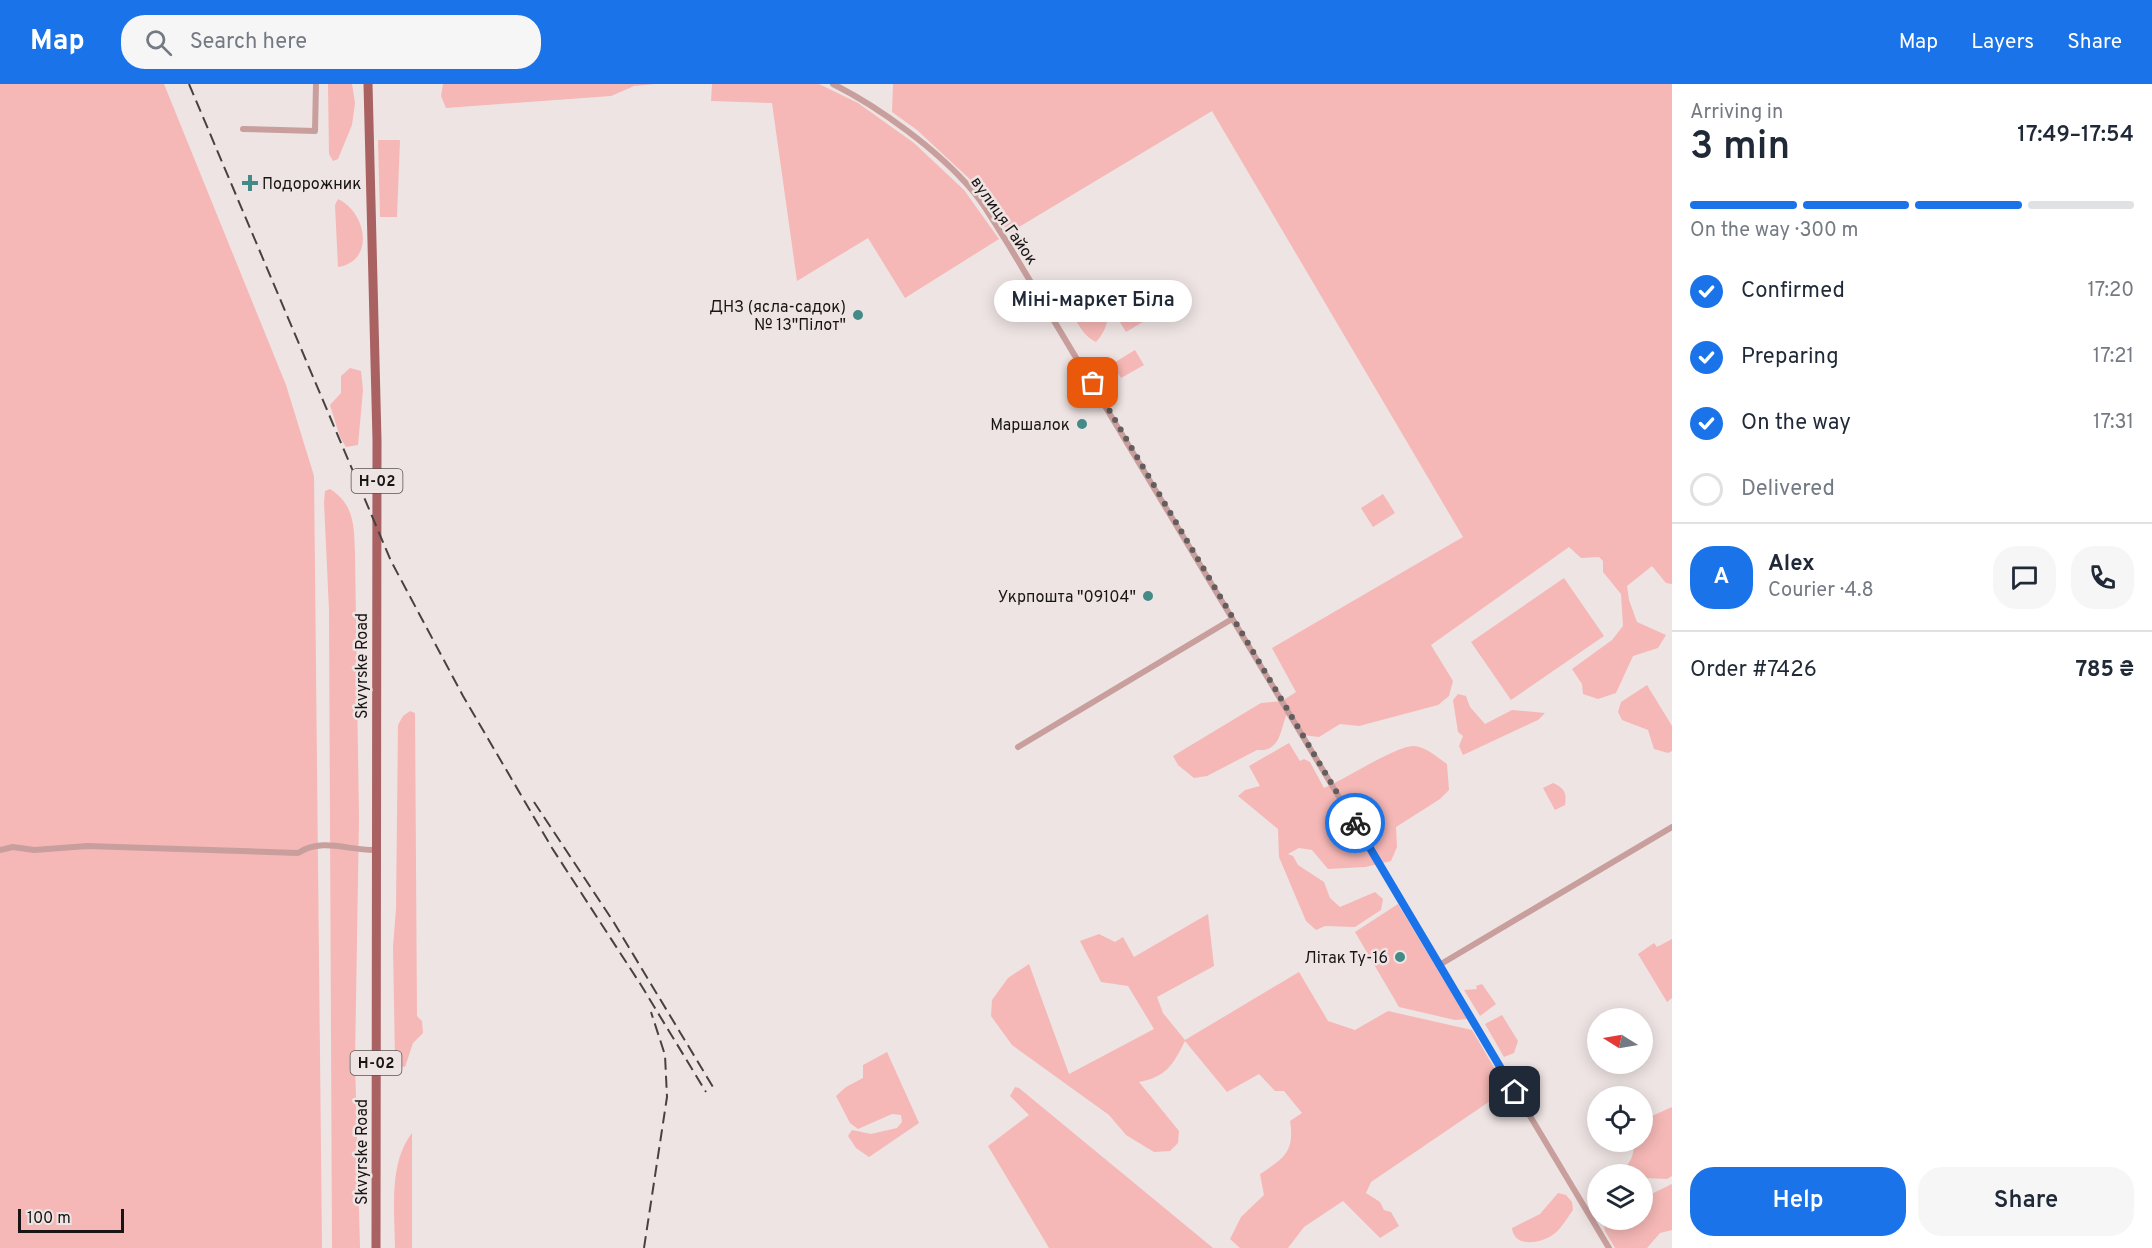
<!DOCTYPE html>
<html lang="en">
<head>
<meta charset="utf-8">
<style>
	body { margin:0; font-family:Overpass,sans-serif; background:#f6f6f7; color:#1f2937; height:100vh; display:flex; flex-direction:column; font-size:22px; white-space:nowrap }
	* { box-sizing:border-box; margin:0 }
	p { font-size:20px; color:#747a83 }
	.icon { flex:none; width:33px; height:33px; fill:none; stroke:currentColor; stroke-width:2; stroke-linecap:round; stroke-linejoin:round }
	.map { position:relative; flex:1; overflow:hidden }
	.sheet { display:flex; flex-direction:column; background:#fff; width:480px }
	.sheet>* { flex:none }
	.needle { width:39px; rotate:281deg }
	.buttons { position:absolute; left:1587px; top:924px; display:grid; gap:12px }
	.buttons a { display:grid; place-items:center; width:66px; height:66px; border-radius:50%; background:#fff; box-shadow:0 3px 15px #0003; font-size:30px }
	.scale { position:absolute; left:18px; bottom:15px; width:106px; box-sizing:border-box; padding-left:6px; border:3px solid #191515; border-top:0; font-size:16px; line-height:21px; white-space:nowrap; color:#191515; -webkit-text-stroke:4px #eee4e3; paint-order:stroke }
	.pin { position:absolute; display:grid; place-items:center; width:51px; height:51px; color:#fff; margin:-26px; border-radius:12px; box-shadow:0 3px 9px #0006 }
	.courier { position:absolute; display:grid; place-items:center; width:60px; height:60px; margin:-30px; border:4px solid #1a73e8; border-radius:50%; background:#fff; color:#222; box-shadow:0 2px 8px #0007 }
	.bubble { position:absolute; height:42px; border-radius:21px; background:#fff; box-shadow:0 3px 15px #0003; font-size:20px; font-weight:600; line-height:42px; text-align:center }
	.headline em { font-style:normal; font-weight:600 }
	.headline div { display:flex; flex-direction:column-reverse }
	.headline { display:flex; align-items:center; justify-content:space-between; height:102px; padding:0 18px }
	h1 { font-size:39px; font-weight:600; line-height:45px }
	.bar { display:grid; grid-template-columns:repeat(4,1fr); gap:9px 6px; align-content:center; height:72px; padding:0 18px }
	.bar i { height:8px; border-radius:4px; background:#e0e1e3 }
	.bar .active { background:#1a73e8 }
	.bar p { grid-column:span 4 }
	.line { display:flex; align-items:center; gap:15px; padding:0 18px; border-top:2px solid #e0e1e3 }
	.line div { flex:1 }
	.round { display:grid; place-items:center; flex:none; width:63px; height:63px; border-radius:24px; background:#f6f6f7 }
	ol { padding:0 18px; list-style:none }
	li { display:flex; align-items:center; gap:18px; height:66px }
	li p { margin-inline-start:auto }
	li .icon { padding:6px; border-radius:50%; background:#1a73e8; color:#fff; stroke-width:4 }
	li:last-child { color:#747a83 }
	li i { width:33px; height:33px; border:3px solid #e0e1e3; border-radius:50% }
	.cta { display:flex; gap:12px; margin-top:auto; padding:12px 18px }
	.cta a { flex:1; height:69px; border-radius:24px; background:#1a73e8; color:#fff; font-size:24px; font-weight:600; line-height:69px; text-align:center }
	.cta a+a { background:#f6f6f7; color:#1f2937 }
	header { display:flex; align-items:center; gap:36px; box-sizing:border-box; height:84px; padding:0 30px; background:#1a73e8; color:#fff }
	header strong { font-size:28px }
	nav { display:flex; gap:33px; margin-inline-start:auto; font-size:21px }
	.search { width:420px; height:54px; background:#f6f6f7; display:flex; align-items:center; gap:15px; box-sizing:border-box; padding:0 21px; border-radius:24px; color:#747a83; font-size:22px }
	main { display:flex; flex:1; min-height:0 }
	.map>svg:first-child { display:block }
</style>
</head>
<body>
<header>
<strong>Map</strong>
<div class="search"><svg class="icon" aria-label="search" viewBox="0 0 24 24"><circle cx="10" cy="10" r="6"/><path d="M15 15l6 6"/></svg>Search here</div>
<nav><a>Map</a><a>Layers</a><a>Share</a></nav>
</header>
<main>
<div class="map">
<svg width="1672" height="1164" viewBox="0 0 1672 1164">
	<rect width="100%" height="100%" fill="#eee4e3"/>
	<!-- green -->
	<g fill="#f5b8b6">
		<path d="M0,0H164L286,301L314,392L322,1164H0Z"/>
		<path d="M328,0H352L355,19L352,41L338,75L333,77L329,70Z"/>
		<path d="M443,0H655L634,2L611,12L446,24L441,12Z"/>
		<path d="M712,0H819L858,19L914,59L964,106L999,155L905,214L868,154L797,197L772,19L711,17Z"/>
		<path d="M893,0H1672V500L1666,499L1652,482L1627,502L1629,516L1637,538L1666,551L1658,564L1633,572L1616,609L1598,615L1583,610L1582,600L1572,585L1612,556L1623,542L1621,510L1603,488V477L1599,473L1581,474L1569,463L1431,561L1453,597L1449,612L1438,621L1359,642L1340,640L1319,653L1303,651L1288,627C1280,644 1282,668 1257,666L1207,692L1194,694L1178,681L1173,672L1261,619L1282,617L1296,608L1272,564L1463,453L1212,27L1009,149L975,100L917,46L892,28Z"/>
		<path d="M378,56H400L397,133H380Z"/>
		<path d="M338,115C366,128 376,177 338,183L335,121Z"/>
		<path d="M1130,208L1146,236L1126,248L1109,220Z"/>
		<path d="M1077,211L1104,218C1111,232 1107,246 1096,258C1081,251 1074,232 1067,218Z"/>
		<path d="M1135,266L1144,281L1121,294L1112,280Z"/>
		<path d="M350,284L361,287L363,306L358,361L346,363L340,353L330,321L341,309V292Z"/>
		<path d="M330,405C355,421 354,443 355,470L359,734L355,978L360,1164H332L329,526L324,418L325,407Z"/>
		<path d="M1383,410L1395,429L1373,443L1361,424Z"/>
		<path d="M1564,494L1604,552L1511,616L1471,558Z"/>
		<path d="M1647,601L1672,642V667L1668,669L1654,665L1648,646L1622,636L1618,628L1621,618Z"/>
		<path d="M1458,610L1466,612L1470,623L1485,640L1512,626L1545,629L1538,636L1463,671L1459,662L1463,652L1458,648L1453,616Z"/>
		<path d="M410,627L415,629L417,932L422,937L423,949L413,959L405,983L399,982L395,975L393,863L396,825L398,641L403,632Z"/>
		<path d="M1289,659L1300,677L1304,675L1310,678L1324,704C1344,696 1397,661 1414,662C1426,663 1437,673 1447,680L1449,706L1440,715L1396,743L1397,763L1391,777L1365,783L1328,785L1312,766L1299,764L1288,770L1293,772L1298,781L1324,798L1330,814L1340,823L1375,808L1383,815L1381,826L1355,843L1325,842L1316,846L1306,837L1279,773L1278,745L1238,712L1245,706L1260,702L1249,682Z"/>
		<path d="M1553,699C1564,704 1567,708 1565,721L1555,726L1543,704Z"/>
		<path d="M1398,820L1467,935L1455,936L1399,923L1355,848Z"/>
		<path d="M1208,830L1214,882L1157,913L1163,929L1185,956L1299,888L1328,937L1355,946L1388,927L1472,946L1502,997V1009L1371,1098L1366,1109L1380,1118L1384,1126L1391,1128L1399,1142L1380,1154L1343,1117L1304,1143L1288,1164H1240L1230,1155L1241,1133L1264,1111L1260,1090C1284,1074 1295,1068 1290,1037L1302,1029L1284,1007H1275L1259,990L1227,1008L1185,957C1173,981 1166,993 1139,998L1179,1047L1178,1059L1170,1067L1154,1068L1126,1051L1109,1031L1012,961L991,932L992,916L1008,894L1029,880L1069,990L1154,945L1128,902L1101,898L1080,857L1099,850L1115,858L1123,853L1134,873Z"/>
		<path d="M1672,855V914L1667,918L1638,870L1654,859L1657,863Z"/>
		<path d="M1482,900L1496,920L1480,932L1464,906L1477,905L1476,902Z"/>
		<path d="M1502,931L1518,957L1514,969L1504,973L1485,940Z"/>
		<path d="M887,968L919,1039L869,1073L856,1064L848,1052L852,1046L871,1050L897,1044L902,1038L901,1031L892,1030L858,1045L850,1039L836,1012L846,1003L863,994V981Z"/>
		<path d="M1015,1003L1019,1004L1213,1164H1049L988,1062L1029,1031L1010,1012Z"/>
		<path d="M1672,1023V1092L1667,1095L1644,1094L1647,1104L1643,1106L1642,1090H1618C1629,1081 1634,1074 1634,1059L1642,1058L1643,1051L1646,1048L1643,1036Z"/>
		<path d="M412,1049V1164H395C395,1127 388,1080 412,1049Z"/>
		<path d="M1672,1100V1146L1660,1149L1647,1164H1615L1605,1147L1603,1136H1642L1643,1114Z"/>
		<path d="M1558,1109L1566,1111L1572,1118L1573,1126C1567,1134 1560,1147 1551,1152C1538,1160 1514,1163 1512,1144L1540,1130Z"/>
	</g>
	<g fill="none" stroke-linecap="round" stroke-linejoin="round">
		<!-- minor -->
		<g stroke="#c89f9d" stroke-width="6">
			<path d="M833,0C879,23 938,66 972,106C986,122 996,142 1008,160L1609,1164"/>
			<path d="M243,45L315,47L316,0"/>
			<path d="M1018,663L1232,535"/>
			<path d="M0,766L13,763L34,766L87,762L298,769C323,753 349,767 376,766"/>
			<path d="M1441,880L1672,743"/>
		</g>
		<!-- primary -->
		<path stroke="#a96161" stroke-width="9" d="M368,0L377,356L376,1164"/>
		<!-- rail -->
		<g stroke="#474241" stroke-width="2" stroke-dasharray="12 6" stroke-linecap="butt">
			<path d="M189,0L391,477L463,612L552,764L641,901L706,1008"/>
			<path d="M534,718L613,837L713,1003"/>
			<path d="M644,1164L667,1013L665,971L651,928"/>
		</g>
	</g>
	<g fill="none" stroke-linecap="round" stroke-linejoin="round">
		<!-- done -->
		<path stroke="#645d5d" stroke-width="6" stroke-dasharray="0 10.8" d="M1093,299L1355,739"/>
		<!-- route -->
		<path stroke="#1a73e8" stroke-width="8" d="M1355,739L1515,1008"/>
	</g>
	<!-- markers -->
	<g fill="#448b87" stroke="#eee4e3" stroke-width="2">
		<path d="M247 90h6v6h6v6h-6v6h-6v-6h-6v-6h6z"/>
		<circle cx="858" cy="231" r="6"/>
		<circle cx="1082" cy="340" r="6"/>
		<circle cx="1148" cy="512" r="6"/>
		<circle cx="1400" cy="873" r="6"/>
	</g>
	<g text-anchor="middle" stroke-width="5" stroke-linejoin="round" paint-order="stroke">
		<!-- shield labels -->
		<g fill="#eee4e3" stroke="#595353" stroke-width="1.5">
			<rect x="351.5" y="385" width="51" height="24" rx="4.5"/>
			<rect x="350.5" y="967" width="51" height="24" rx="4.5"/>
		</g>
		<g font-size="15" font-weight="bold" fill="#191515">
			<text x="377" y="402">Н-02</text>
			<text x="376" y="984">Н-02</text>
		</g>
		<!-- poi labels -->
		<g font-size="16" fill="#191515" stroke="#eee4e3" text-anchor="end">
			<text x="262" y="105" text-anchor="start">Подорожник</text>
			<text x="846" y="228">ДНЗ (ясла-садок)<tspan x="846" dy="18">№ 13"Пілот"</tspan></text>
			<text x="1070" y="346">Маршалок</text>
			<text x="1136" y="518">Укрпошта "09104"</text>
			<text x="1388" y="879">Літак Ту-16</text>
		</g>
		<!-- street labels -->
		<g font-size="16" fill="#191515" stroke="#eee4e3">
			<text transform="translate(1005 136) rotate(55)" y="6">вулиця Гайок</text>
			<text transform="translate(361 582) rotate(-90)" y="6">Skvyrske Road</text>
			<text transform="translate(361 1068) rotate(-90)" y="6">Skvyrske Road</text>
		</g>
	</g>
</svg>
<div class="buttons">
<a><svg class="needle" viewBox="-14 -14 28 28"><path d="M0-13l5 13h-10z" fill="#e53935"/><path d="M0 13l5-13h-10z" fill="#747a83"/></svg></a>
<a><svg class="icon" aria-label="locate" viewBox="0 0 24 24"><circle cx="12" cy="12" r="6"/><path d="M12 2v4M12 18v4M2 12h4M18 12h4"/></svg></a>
<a><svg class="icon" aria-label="layers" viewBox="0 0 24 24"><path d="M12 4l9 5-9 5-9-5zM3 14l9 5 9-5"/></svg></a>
</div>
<div class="scale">100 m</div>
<div class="pin" style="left:1093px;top:299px;background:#ea580c"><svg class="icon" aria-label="bag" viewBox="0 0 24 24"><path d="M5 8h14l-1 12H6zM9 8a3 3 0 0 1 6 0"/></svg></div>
<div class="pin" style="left:1515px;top:1008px;background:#1f2937"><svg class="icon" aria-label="home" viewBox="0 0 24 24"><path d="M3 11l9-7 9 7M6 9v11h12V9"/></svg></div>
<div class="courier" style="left:1355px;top:739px"><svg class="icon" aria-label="bike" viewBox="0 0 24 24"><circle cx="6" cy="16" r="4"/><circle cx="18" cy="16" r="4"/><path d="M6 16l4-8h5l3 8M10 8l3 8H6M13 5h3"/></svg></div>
<div class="bubble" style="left:994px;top:196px;width:198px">Міні-маркет Біла</div>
</div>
<section class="sheet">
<div class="headline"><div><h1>3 min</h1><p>Arriving in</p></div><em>17:49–17:54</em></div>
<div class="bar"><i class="active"></i><i class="active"></i><i class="active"></i><i></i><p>On the way · 300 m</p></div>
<ol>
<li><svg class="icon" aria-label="check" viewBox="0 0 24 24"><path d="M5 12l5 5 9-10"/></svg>Confirmed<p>17:20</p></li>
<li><svg class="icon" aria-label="check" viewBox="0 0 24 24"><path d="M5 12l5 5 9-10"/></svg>Preparing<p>17:21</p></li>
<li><svg class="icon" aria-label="check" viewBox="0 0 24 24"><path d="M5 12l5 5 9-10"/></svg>On the way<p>17:31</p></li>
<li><i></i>Delivered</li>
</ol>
<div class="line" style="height:108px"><b class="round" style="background:#1a73e8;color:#fff">A</b><div><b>Alex</b><p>Courier · 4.8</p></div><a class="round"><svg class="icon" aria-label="chat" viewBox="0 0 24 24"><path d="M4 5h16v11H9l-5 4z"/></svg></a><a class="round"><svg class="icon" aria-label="phone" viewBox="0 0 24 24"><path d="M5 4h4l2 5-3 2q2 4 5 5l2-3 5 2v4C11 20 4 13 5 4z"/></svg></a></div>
<div class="line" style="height:78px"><div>Order #7426</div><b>785 ₴</b></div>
<div class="cta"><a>Help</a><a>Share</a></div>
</section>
</main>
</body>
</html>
